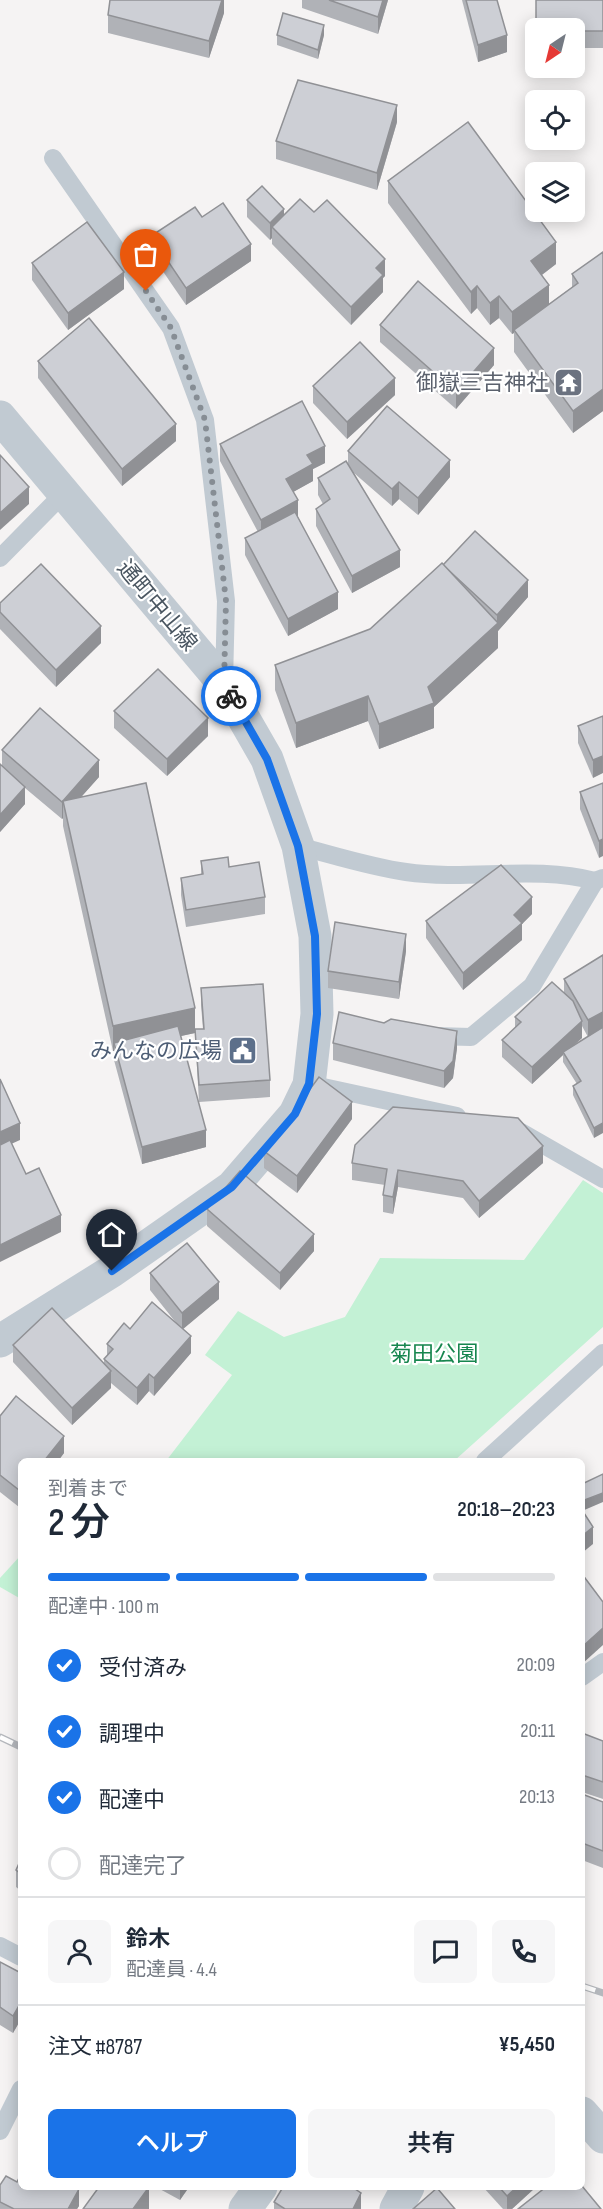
<!DOCTYPE html>
<html lang="ja">
<head>
<meta charset="utf-8">
<style>
	body { margin:0; font-family:"Sofia Sans Condensed","Noto Sans JP",sans-serif; background:#f6f6f7; color:#1f2937; height:100vh; display:flex; flex-direction:column; font-size:22px; white-space:nowrap }
	* { box-sizing:border-box; margin:0 }
	p { font-size:20px; color:#747a83 }
	.icon { flex:none; width:33px; height:33px; fill:none; stroke:currentColor; stroke-width:2; stroke-linecap:round; stroke-linejoin:round }
	.map { position:relative; flex:1; overflow:hidden }
	.details { position:absolute; left:18px; top:1458px; width:567px; height:732px; display:flex; flex-direction:column; background:#fff; border-radius:9px; box-shadow:0 3px 15px #0003 }
	.details>* { flex:none }
	.needle { width:39px; rotate:215deg }
	.fabs { position:absolute; left:525px; top:18px; display:grid; gap:12px }
	.fabs a { display:grid; place-items:center; width:60px; height:60px; border-radius:9px; background:#fff; box-shadow:0 3px 15px #0003; font-size:30px }
	.pin { position:absolute; display:grid; place-items:center; width:51px; height:51px; color:#fff; margin:-62px -26px; border-radius:50% 50% 50% 0; rotate:-45deg; box-shadow:0 0 6px #0007 }
	.pin .icon { rotate:45deg }
	.courier { position:absolute; display:grid; place-items:center; width:60px; height:60px; margin:-30px; border:4px solid #1a73e8; border-radius:50%; background:#fff; color:#222; box-shadow:0 2px 8px #0007 }
	.summary em { font-style:normal; font-weight:600 }
	.summary div { display:flex; flex-direction:column-reverse }
	.summary { display:flex; align-items:center; justify-content:space-between; height:102px; padding:0 30px }
	h1 { font-size:39px; font-weight:600; line-height:45px }
	.bar { display:grid; grid-template-columns:repeat(4,1fr); gap:9px 6px; align-content:center; height:72px; padding:0 30px }
	.bar i { height:8px; border-radius:4px; background:#e0e1e3 }
	.bar .selected { background:#1a73e8 }
	.bar p { grid-column:span 4 }
	.line { display:flex; align-items:center; gap:15px; padding:0 30px; border-top:2px solid #e0e1e3 }
	.line div { flex:1 }
	.round { display:grid; place-items:center; flex:none; width:63px; height:63px; border-radius:9px; background:#f6f6f7 }
	ol { padding:0 30px; list-style:none }
	li { display:flex; align-items:center; gap:18px; height:66px }
	li p { margin-inline-start:auto }
	li .icon { padding:6px; border-radius:50%; background:#1a73e8; color:#fff; stroke-width:4 }
	li:last-child { color:#747a83 }
	li i { width:33px; height:33px; border:3px solid #e0e1e3; border-radius:50% }
	.action { display:flex; gap:12px; margin-top:auto; padding:12px 30px }
	.action a { flex:1; height:69px; border-radius:9px; background:#1a73e8; color:#fff; font-size:24px; font-weight:600; line-height:69px; text-align:center }
	.action a+a { background:#f6f6f7; color:#1f2937 }
	.map>svg:first-child { display:block }
</style>
</head>
<body>
<div class="map">
<svg width="603" height="2209" viewBox="0 0 603 2209">
	<rect width="100%" height="100%" fill="#f5f3f3"/>
	<!-- green -->
	<g fill="#c3f1d5">
		<path d="M583,1180L603,1193V1327L454,1461H166L232,1375L205,1355L238,1311L284,1337L345,1317L380,1258L524,1260Z"/>
		<path d="M21,1555V1599L0,1587V1578Z"/>
	</g>
	<g fill="none" stroke-linecap="round" stroke-linejoin="round">
		<!-- lane -->
		<g stroke="#c1cad2" stroke-width="18">
			<path d="M53,158L171,328L205,420L226,601L224,682"/>
			<path d="M0,558L64,493"/>
			<path d="M298,846C333,855 370,867 406,872C469,881 534,865 595,881"/>
			<path d="M434,1036L471,1037L532,986L595,881L603,878"/>
			<path d="M314,1085L457,1116"/>
			<path d="M521,1132L603,1179"/>
			<path d="M485,1461L603,1353"/>
			<path d="M582,1677L603,1662"/>
			<path d="M0,1946L21,1957"/>
			<path d="M0,2131L21,2089"/>
		</g>
		<!-- street -->
		<g stroke="#c1cad2" stroke-width="33">
			<path d="M0,417L224,684L267,759L298,846L315,936L317,1014L309,1085L295,1114L232,1187L112,1271L0,1341"/>
			<path d="M582,2113L603,2137"/>
			<path d="M245,2209L261,2187"/>
			<path d="M396,2209L408,2187"/>
		</g>
		<defs>
			<g id="rail">
				<path d="M0,1737L21,1747"/>
				<path d="M582,1986L603,1993"/>
			</g>
		</defs>
		<!-- rail casing -->
		<use href="#rail" stroke="#b5b8bd" stroke-width="7"/>
		<!-- rail -->
		<use href="#rail" stroke="#fff" stroke-width="4.5" stroke-dasharray="14" stroke-linecap="butt"/>
	</g>
	<!-- wall -->
	<g fill="#b0b2b7" fill-rule="evenodd">
		<path d="M224,0V13L209,58L108,33V15Z"/>
		<path d="M302,0H388L378,34L302,8Z"/>
		<path d="M462,0H497L507,52L478,62Z"/>
		<path d="M603,0V48H574V28Z"/>
		<path d="M277,35H324L318,59L277,45Z"/>
		<path d="M397,122L377,190L276,159V141Z"/>
		<path d="M388,181L556,264L542,275L549,304L572,287V274L603,252V411L573,433L514,352V333L512,334L499,318L490,325L477,308L471,314L388,203Z"/>
		<path d="M247,200L284,214L385,276L383,278V292L351,325L272,244V238L270,240L247,217Z"/>
		<path d="M202,217L251,261L186,305L151,254V236Z"/>
		<path d="M32,263L124,289L68,330L32,280Z"/>
		<path d="M380,325L494,365L456,409L380,342Z"/>
		<path d="M38,361L176,441L122,486L38,378Z"/>
		<path d="M313,386L395,395L347,439L313,403Z"/>
		<path d="M220,444L325,463L313,469V481L293,492L298,517L338,609L288,636L245,555V538L258,532L220,461Z"/>
		<path d="M348,451L450,477L418,515L399,499L392,506L354,473L400,567L352,593L316,526V509L323,504L318,495V478L348,464Z"/>
		<path d="M444,565L528,597L498,631V648L434,707V728L379,749L368,721L296,748L275,690V665L370,629Z"/>
		<path d="M0,603L101,643L56,687L0,629Z"/>
		<path d="M114,711L208,736L167,776L114,728Z"/>
		<path d="M603,716L593,778L578,743V726Z"/>
		<path d="M2,750L99,777L82,796L195,1029H203L201,1005V988L270,1080V1097L199,1102L195,1033L181,1036L206,1147L142,1164L114,1060V1051H113L63,826V818L62,819L25,788V804L0,832V764L2,766Z"/>
		<path d="M603,783L599,858L580,809V792Z"/>
		<path d="M201,861L229,867L265,897V914L186,927L181,895V878L201,875Z"/>
		<path d="M532,914L522,924V940L463,990L426,938V921Z"/>
		<path d="M406,951L399,999L328,988V971Z"/>
		<path d="M603,955L594,1138L573,1095V1086L577,1084L563,1062V1055L532,1084L502,1057V1040L515,1028V1017L564,992V979ZM582,1026L588,1037L573,1046L582,1038Z"/>
		<path d="M333,1043L457,1048L453,1078L444,1088L333,1060Z"/>
		<path d="M352,1119L297,1193L264,1168V1151Z"/>
		<path d="M352,1163H543L479,1218L463,1198L398,1187L393,1214L383,1212V1195L385,1185L352,1180Z"/>
		<path d="M207,1209L314,1251L280,1290L207,1226Z"/>
		<path d="M150,1273L219,1299L182,1329L191,1353L154,1396L149,1391L137,1405L111,1383V1388L72,1425L13,1362V1345L104,1363V1359L107,1356V1344L130,1329L177,1324L150,1290Z"/>
		<path d="M0,1416L64,1453L58,1461H21V1505L19,1507L0,1492Z"/>
		<path d="M582,1733L603,1741V1799L582,1792Z"/>
		<path d="M582,1794L603,1802V1868L582,1860Z"/>
		<path d="M21,1859V1891L16,1887V1870Z"/>
		<path d="M0,1962L21,1973V2019L13,2033L0,2025Z"/>
		<path d="M17,2182L79,2206L77,2209H0V2185Z"/>
		<path d="M156,2187H189L180,2200Z"/>
		<path d="M483,2187H536L512,2209H503Z"/>
		<path d="M274,2202L361,2209H274Z"/>
	</g>
	<!-- shaded-wall -->
	<g fill="#909195">
		<path d="M222,0H224V13L209,58V41Z"/>
		<path d="M383,0H388L378,34V17Z"/>
		<path d="M324,25V35L318,59V50Z"/>
		<path d="M507,35V52L478,62V45Z"/>
		<path d="M397,105V122L377,190V173Z"/>
		<path d="M284,209V226L272,227V238L270,240V223Z"/>
		<path d="M556,242V264L531,283V261Z"/>
		<path d="M251,244V261L186,305V288Z"/>
		<path d="M385,259V276L383,278V292L351,325V307L376,268Z"/>
		<path d="M124,272V289L68,330V313Z"/>
		<path d="M549,285V307L514,330V333L512,334V312Z"/>
		<path d="M477,286V308L471,314V292Z"/>
		<path d="M499,296V318L490,325V303Z"/>
		<path d="M494,348V365L456,409V392Z"/>
		<path d="M395,378V395L347,439V422Z"/>
		<path d="M603,389V411L573,433V411Z"/>
		<path d="M176,424V441L122,486V469Z"/>
		<path d="M325,446V463L313,469V481L286,496V479L307,455Z"/>
		<path d="M450,460V477L418,515V498Z"/>
		<path d="M399,482V499L392,506V489Z"/>
		<path d="M29,487V504L0,530V513Z"/>
		<path d="M298,500V517L261,537V520Z"/>
		<path d="M400,550V567L352,593V576Z"/>
		<path d="M528,580V597L498,631V648L434,707V728L379,749V724L428,687L497,624V615Z"/>
		<path d="M338,592V609L288,636V619Z"/>
		<path d="M101,626V643L56,687V670Z"/>
		<path d="M368,696V721L296,748V723Z"/>
		<path d="M208,718V736L167,776V759Z"/>
		<path d="M603,756V773L593,778V760Z"/>
		<path d="M99,760V777L66,814L63,801Z"/>
		<path d="M25,787V804L0,832V815Z"/>
		<path d="M63,801V818L62,819V802Z"/>
		<path d="M603,839V856L599,858V841Z"/>
		<path d="M532,897V914L522,924V940L463,990V973L514,915Z"/>
		<path d="M406,934V951L399,999V982Z"/>
		<path d="M195,1008V1033L116,1050L114,1043V1051H113V1026Z"/>
		<path d="M603,1012V1029L588,1037V1020Z"/>
		<path d="M582,1021V1038L564,1054L563,1052V1055L532,1084V1067Z"/>
		<path d="M457,1031V1048L453,1078L444,1088V1071Z"/>
		<path d="M352,1102V1119L297,1193V1176Z"/>
		<path d="M20,1123V1140L0,1149V1132Z"/>
		<path d="M603,1123V1133L594,1138V1128Z"/>
		<path d="M206,1130V1147L142,1164V1147Z"/>
		<path d="M543,1146V1163L479,1218V1201Z"/>
		<path d="M398,1170V1187L393,1214V1197Z"/>
		<path d="M61,1215V1232L0,1262V1245Z"/>
		<path d="M314,1234V1251L280,1290V1273Z"/>
		<path d="M219,1282V1299L182,1330V1313Z"/>
		<path d="M191,1336V1353L154,1396V1378Z"/>
		<path d="M111,1371V1388L72,1425V1408Z"/>
		<path d="M149,1374V1391L137,1405V1388Z"/>
		<path d="M64,1436V1453L58,1461H44Z"/>
		<path d="M21,1488V1505L19,1507V1490Z"/>
		<path d="M603,1493V1502L582,1511V1501Z"/>
		<path d="M593,1527V1544L582,1553V1536Z"/>
		<path d="M603,1628V1645L582,1664V1647Z"/>
		<path d="M21,2002V2019L13,2033V2016Z"/>
		<path d="M149,2187V2209H133Z"/>
		<path d="M180,2187H189L180,2200Z"/>
		<path d="M517,2187H536L512,2209H507V2196Z"/>
		<path d="M79,2189V2206L77,2209H68Z"/>
		<path d="M361,2193V2209H353Z"/>
	</g>
	<!-- building -->
	<g fill="#cdcfd5" stroke="#909195" stroke-width="1.5">
		<path d="M110,0H222L209,41L108,15Z"/>
		<path d="M329,0H383L378,17Z"/>
		<path d="M466,0H497L507,35L478,45Z"/>
		<path d="M536,0H603V31H574V28H536Z"/>
		<path d="M283,13L324,25L318,50L277,35Z"/>
		<path d="M298,80L397,105L377,173L276,141Z"/>
		<path d="M468,122L556,242L531,261L549,285L512,312L499,296L490,303L477,286L471,292L388,181Z"/>
		<path d="M262,186L284,209L270,223L247,200Z"/>
		<path d="M300,199L314,212L327,200L385,259L376,268L383,275L351,307L272,227Z"/>
		<path d="M223,203L251,244L186,288L151,236L195,207L202,217Z"/>
		<path d="M87,222L124,272L68,313L32,263Z"/>
		<path d="M603,252V389L573,411L514,330L578,283L572,274Z"/>
		<path d="M418,281L494,348L456,392L380,325Z"/>
		<path d="M89,318L176,424L122,469L38,361Z"/>
		<path d="M360,342L395,378L347,422L313,386Z"/>
		<path d="M302,401L325,446L307,455L313,464L286,479L298,500L261,520L220,444Z"/>
		<path d="M387,406L450,460L418,498L399,482L392,489L348,451Z"/>
		<path d="M0,455L29,487L0,513Z"/>
		<path d="M346,461L400,550L352,576L316,509L330,499L318,478Z"/>
		<path d="M295,512L338,592L288,619L245,538Z"/>
		<path d="M475,531L528,580L497,615L443,565Z"/>
		<path d="M442,563L498,623L428,687L434,703L379,724L368,696L296,723L275,665L370,629Z"/>
		<path d="M41,564L101,626L56,670L0,612V603Z"/>
		<path d="M158,669L208,718L167,759L114,711Z"/>
		<path d="M40,708L99,760L62,802L2,750Z"/>
		<path d="M603,716V756L593,760L578,726Z"/>
		<path d="M0,764L25,787L0,815Z"/>
		<path d="M146,783L195,1008L113,1026L63,801Z"/>
		<path d="M603,783V839L599,841L580,792Z"/>
		<path d="M228,857L229,867L259,862L265,897L186,910L181,878L203,874L201,861Z"/>
		<path d="M501,865L532,897L514,915L522,923L463,973L426,921Z"/>
		<path d="M335,922L406,934L399,982L328,971Z"/>
		<path d="M603,955V1012L588,1020L564,979Z"/>
		<path d="M552,982L573,1001L582,1021L532,1067L502,1040L521,1022L515,1017Z"/>
		<path d="M263,984L270,1080L199,1085L195,1029H204L201,988Z"/>
		<path d="M339,1012L384,1023L391,1019L457,1031L453,1061L444,1071L333,1043Z"/>
		<path d="M178,1026L206,1130L142,1147L114,1043Z"/>
		<path d="M603,1027V1123L594,1128L573,1086L581,1081L563,1052Z"/>
		<path d="M319,1077L352,1102L297,1176L264,1151Z"/>
		<path d="M0,1079L20,1123L0,1132Z"/>
		<path d="M393,1107L518,1118L543,1146L479,1201L463,1181L398,1170L393,1197L383,1195L387,1169L352,1163L355,1145Z"/>
		<path d="M10,1140L26,1174L39,1168L61,1215L0,1245V1145Z"/>
		<path d="M240,1171L314,1234L280,1273L207,1209Z"/>
		<path d="M187,1243L219,1282L182,1313L150,1273Z"/>
		<path d="M152,1302L191,1336L154,1378L149,1374L137,1388L104,1359L113,1349L107,1344L124,1323L130,1329Z"/>
		<path d="M52,1308L111,1371L72,1408L13,1345Z"/>
		<path d="M16,1396L64,1436L44,1461H21V1488L19,1490L0,1475V1416Z"/>
		<path d="M603,1474V1493L582,1501V1484Z"/>
		<path d="M582,1510L593,1527L582,1536Z"/>
		<path d="M582,1574L603,1602V1628L582,1647Z"/>
		<path d="M582,1733L603,1741V1782L582,1775Z"/>
		<path d="M582,1794L603,1802V1851L582,1843Z"/>
		<path d="M21,1859V1874L16,1870Z"/>
		<path d="M0,1962L21,1973V2002L13,2016L0,2007Z"/>
		<path d="M21,2174V2187H76L79,2189L68,2209H14L0,2202V2185L6,2176L17,2182Z"/>
		<path d="M582,2186L601,2209H518L546,2187H582Z"/>
		<path d="M99,2187H149L133,2209H83Z"/>
		<path d="M283,2187H352L361,2193L353,2209H285L274,2202Z"/>
		<path d="M499,2187H517L507,2196Z"/>
		<path d="M437,2188L455,2209H413Z"/>
	</g>
	<g fill="none" stroke-linecap="round" stroke-linejoin="round">
		<!-- done -->
		<path stroke="#868d94" stroke-width="6" stroke-dasharray="0 10.8" d="M146,291L171,328L205,420L226,601L224,684L231,696"/>
		<!-- route -->
		<path stroke="#1a73e8" stroke-width="8" d="M112,1271L232,1187L295,1114L309,1084L317,1014L315,936L298,846L267,759L231,696"/>
	</g>
	<!-- icons -->
	<defs>
		<symbol id="temple-square" viewBox="-11 -11 22 22"><rect x="-9" y="-9" width="18" height="18" rx="4" fill="#6b7280" stroke="#fff"/><path d="M0-6L5-2H3V0L6.5 2.5H4V6H1.5V3h-3V6H-4V2.5H-6.5L-3 0V-2H-5Z" fill="#fff"/></symbol>
		<symbol id="civic-square" viewBox="-11 -11 22 22"><rect x="-9" y="-9" width="18" height="18" rx="4" fill="#5c6f8a" stroke="#fff"/><path d="M-.6-6.5H3V-4.5H.6V-3L4-1V1h2V6H-6V1h2V-1L-.6-3ZM-1.2 2.5V6h2.4V2.5Z" fill="#fff"/></symbol>
	</defs>
	<g fill-rule="evenodd">
		<use href="#temple-square" x="552" y="366" width="33" height="33"/>
		<use href="#civic-square" x="226" y="1034" width="33" height="33"/>
	</g>
	<g text-anchor="middle" stroke-width="4.5" stroke-linejoin="round" paint-order="stroke">
		<!-- worship labels -->
		<g font-size="22" fill="#5b616d" stroke="#fff" text-anchor="end">
			<text x="548" y="390">御嶽三吉神社</text>
		</g>
		<!-- street labels -->
		<g font-size="22" fill="#4a5661" stroke="#fff">
			<text transform="translate(158 605) rotate(50)" y="8">通町中山線</text>
		</g>
		<!-- service labels -->
		<g font-size="22" fill="#4e5e75" stroke="#fff" text-anchor="end">
			<text x="222" y="1058">みんなの広場</text>
		</g>
		<!-- park labels -->
		<g font-size="22" fill="#17864f" stroke="#fff">
			<text x="434" y="1361">菊田公園</text>
		</g>
	</g>
</svg>
<div class="fabs">
<a><svg class="needle" viewBox="-14 -14 28 28"><path d="M0-13l5 13h-10z" fill="#e53935"/><path d="M0 13l5-13h-10z" fill="#747a83"/></svg></a>
<a><svg class="icon" aria-label="locate" viewBox="0 0 24 24"><circle cx="12" cy="12" r="6"/><path d="M12 2v4M12 18v4M2 12h4M18 12h4"/></svg></a>
<a><svg class="icon" aria-label="layers" viewBox="0 0 24 24"><path d="M12 4l9 5-9 5-9-5zM3 14l9 5 9-5"/></svg></a>
</div>
<div class="pin" style="left:146px;top:291px;background:#ea580c"><svg class="icon" aria-label="bag" viewBox="0 0 24 24"><path d="M5 8h14l-1 12H6zM9 8a3 3 0 0 1 6 0"/></svg></div>
<div class="pin" style="left:112px;top:1271px;background:#1f2937"><svg class="icon" aria-label="home" viewBox="0 0 24 24"><path d="M3 11l9-7 9 7M6 9v11h12V9"/></svg></div>
<div class="courier" style="left:231px;top:696px"><svg class="icon" aria-label="bike" viewBox="0 0 24 24"><circle cx="6" cy="16" r="4"/><circle cx="18" cy="16" r="4"/><path d="M6 16l4-8h5l3 8M10 8l3 8H6M13 5h3"/></svg></div>
<section class="details">
<div class="summary"><div><h1>2 分</h1><p>到着まで</p></div><em>20:18–20:23</em></div>
<div class="bar"><i class="selected"></i><i class="selected"></i><i class="selected"></i><i></i><p>配達中 · 100 m</p></div>
<ol>
<li><svg class="icon" aria-label="check" viewBox="0 0 24 24"><path d="M5 12l5 5 9-10"/></svg>受付済み<p>20:09</p></li>
<li><svg class="icon" aria-label="check" viewBox="0 0 24 24"><path d="M5 12l5 5 9-10"/></svg>調理中<p>20:11</p></li>
<li><svg class="icon" aria-label="check" viewBox="0 0 24 24"><path d="M5 12l5 5 9-10"/></svg>配達中<p>20:13</p></li>
<li><i></i>配達完了</li>
</ol>
<div class="line" style="height:108px"><a class="round"><svg class="icon" aria-label="person" viewBox="0 0 24 24"><circle cx="12" cy="8" r="4"/><path d="M4 21q1-7 8-7t8 7"/></svg></a><div><b>鈴木</b><p>配達員 · 4.4</p></div><a class="round"><svg class="icon" aria-label="chat" viewBox="0 0 24 24"><path d="M4 5h16v11H9l-5 4z"/></svg></a><a class="round"><svg class="icon" aria-label="phone" viewBox="0 0 24 24"><path d="M5 4h4l2 5-3 2q2 4 5 5l2-3 5 2v4C11 20 4 13 5 4z"/></svg></a></div>
<div class="line" style="height:78px"><div>注文 #8787</div><b>¥5,450</b></div>
<div class="action"><a>ヘルプ</a><a>共有</a></div>
</section>
</div>
</body>
</html>
